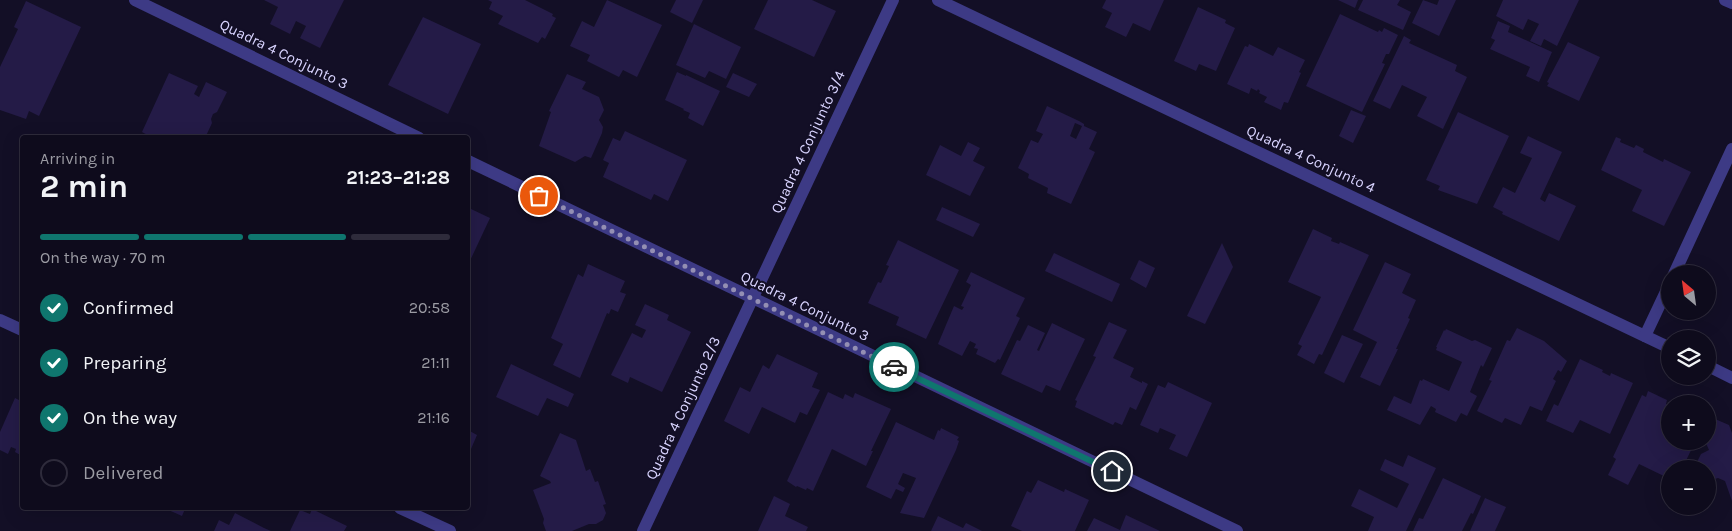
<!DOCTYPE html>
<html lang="en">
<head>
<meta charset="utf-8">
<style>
	body { margin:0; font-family:Karla,sans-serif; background:#171425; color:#f1f3f6; height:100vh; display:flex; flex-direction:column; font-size:19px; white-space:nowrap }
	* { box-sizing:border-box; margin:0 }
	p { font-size:16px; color:#9b9ba3 }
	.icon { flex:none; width:28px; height:28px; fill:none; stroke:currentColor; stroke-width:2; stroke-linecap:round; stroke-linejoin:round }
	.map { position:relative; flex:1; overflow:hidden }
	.side { position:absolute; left:20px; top:135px; width:450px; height:375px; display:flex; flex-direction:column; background:#0e0b1c; border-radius:5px; box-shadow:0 5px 20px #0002,0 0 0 1px #2e2b3b }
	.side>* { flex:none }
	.needle { width:32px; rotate:331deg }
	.buttons { position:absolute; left:1661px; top:265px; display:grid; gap:10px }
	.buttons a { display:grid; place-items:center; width:55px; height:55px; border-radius:50%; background:#0e0b1c; box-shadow:0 5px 20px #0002,0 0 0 1px #2e2b3b; font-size:25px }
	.pin { position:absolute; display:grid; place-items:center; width:42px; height:42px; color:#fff; margin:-21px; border:2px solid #fff; border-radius:50%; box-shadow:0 1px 5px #0007 }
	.courier { position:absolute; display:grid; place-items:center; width:50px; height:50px; margin:-25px; border:4px solid #0f766e; border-radius:50%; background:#fff; color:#222; box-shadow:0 1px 6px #0007 }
	.head em { font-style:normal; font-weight:700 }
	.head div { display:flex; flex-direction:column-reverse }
	.head { display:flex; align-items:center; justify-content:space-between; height:85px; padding:0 20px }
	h1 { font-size:32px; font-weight:700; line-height:38px }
	.bar { display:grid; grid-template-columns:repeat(4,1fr); gap:8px 5px; align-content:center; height:60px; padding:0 20px }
	.bar i { height:6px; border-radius:4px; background:#2e2b3b }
	.bar .current { background:#0f766e }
	.bar p { grid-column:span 4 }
	ol { padding:0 20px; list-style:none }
	li { display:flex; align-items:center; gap:15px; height:55px }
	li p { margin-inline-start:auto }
	li .icon { padding:5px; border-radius:50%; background:#0f766e; color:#fff; stroke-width:4 }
	li:last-child { color:#9b9ba3 }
	li i { width:28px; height:28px; border:2px solid #2e2b3b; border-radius:50% }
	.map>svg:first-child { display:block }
</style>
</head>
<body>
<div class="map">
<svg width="1732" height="531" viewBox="0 0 1732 531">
	<rect width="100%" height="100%" fill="#130f26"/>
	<!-- building -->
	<g fill="#241b47" fill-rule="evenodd">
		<path d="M264,0H344L320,48L300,38L306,26L296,21L290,34L270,24L278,7Z"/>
		<path d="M488,0H525L553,14L552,16L556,18L545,39L542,37L538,43L498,24L503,16L489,9L492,2Z"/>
		<path d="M607,0L662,25L637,77L623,70L619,77L587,61L590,55L570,46L582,21L594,27Z"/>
		<path d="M676,0H703L692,23L670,12Z"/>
		<path d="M768,0H812L836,11L814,57L754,29Z"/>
		<path d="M1106,0H1164L1150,31L1133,23L1126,37L1105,27L1112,13L1102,8Z"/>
		<path d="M1338,0H1358L1355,8Z"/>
		<path d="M1363,0H1400L1397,5L1411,12L1403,30L1358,10Z"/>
		<path d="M1423,0L1437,5L1439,0H1456L1439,36L1412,23Z"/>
		<path d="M1503,0H1579L1557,46L1544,39L1541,46L1530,41L1539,24L1528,19L1523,30L1496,16Z"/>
		<path d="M26,1L81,27L39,116L29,111L26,119L0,110V67L18,29L14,27Z"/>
		<path d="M1198,7L1226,20L1225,23L1235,28L1216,71L1199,64L1196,71L1174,61Z"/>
		<path d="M1340,14L1378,32L1379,30L1382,32L1384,28L1398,35L1389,54H1386L1382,63L1385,64L1362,112L1306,86Z"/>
		<path d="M423,17L481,44L448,114L388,85Z"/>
		<path d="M1498,21L1510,26L1508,32L1552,52L1539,82L1526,76L1530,67L1490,49L1495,40L1491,38Z"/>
		<path d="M694,24L741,47L726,79L709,71L705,78L676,65Z"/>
		<path d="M1404,36L1411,40L1409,43L1457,65L1455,71L1467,77L1443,129L1417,116L1427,97L1402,85L1390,109L1373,101Z"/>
		<path d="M1568,42L1600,57L1579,101L1547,86L1549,83L1547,82Z"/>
		<path d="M1249,44L1273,56L1278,47L1305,60L1299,72L1301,73L1288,103L1284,102L1281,110L1264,102L1267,97L1259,93L1260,91L1258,89L1257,91L1251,88L1249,94L1227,84L1245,46L1248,47Z"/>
		<path d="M677,72L686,76V75L720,91L703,126L688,118L690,113L683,110L684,109L665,100Z"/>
		<path d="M169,73L198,86L194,94L199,97L206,82L227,92L217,112L213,114L211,119L212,123L205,138H153L142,132Z"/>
		<path d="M733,73L757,84L749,97L726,87Z"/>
		<path d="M567,74L586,82L582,89L599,97L604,110L599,120L603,127L602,133L591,158L585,156L575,162L539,146L551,112L549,111Z"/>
		<path d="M1047,106L1079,121L1084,124V126L1097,132L1089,149L1095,152L1071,204L1047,193L1048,188L1028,178L1029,174L1018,168L1031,140L1038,143L1043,134L1036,131ZM1075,123L1082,126L1076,139L1070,136Z"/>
		<path d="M1351,110L1366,116L1353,143L1339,136Z"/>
		<path d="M1458,112L1509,136L1477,204L1438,190L1440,186L1426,180Z"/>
		<path d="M625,131L687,160L668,201L654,194L651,200L603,177L609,163L603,160L613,138L620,141Z"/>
		<path d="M1528,136L1562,152L1540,199L1545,202L1549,193L1576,206L1559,241L1502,214L1503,212L1493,207L1503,187L1515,193L1532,158L1520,153Z"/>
		<path d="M1616,137L1621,139L1620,142L1634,148L1636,145L1644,149L1643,152L1663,162L1664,159L1691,172L1664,226L1632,211L1642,190L1601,170Z"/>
		<path d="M968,142L980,148L973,161L985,167L970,196L926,175L940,145L961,156Z"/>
		<path d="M942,207L980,224L973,237L936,220Z"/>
		<path d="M471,209L490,218L468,265V217Z"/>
		<path d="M1313,229L1332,238L1331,241L1339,244L1340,242L1369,255L1322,355L1319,354L1314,364L1297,355L1302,346L1298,344L1321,297L1288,282Z"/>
		<path d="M898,240L959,270L926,339L896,325L899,317L868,303L878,282L881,283L889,266L886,265Z"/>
		<path d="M1222,243L1233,267L1205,324L1187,316Z"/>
		<path d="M1054,253L1120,284L1112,302L1045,271Z"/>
		<path d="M1139,260L1155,268L1146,288L1130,279Z"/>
		<path d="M1385,262L1411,274L1402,293L1416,300L1408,318L1410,319L1396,349H1398L1380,386L1360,377L1377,342L1353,330Z"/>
		<path d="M588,264L625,281L620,292L626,294L618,312L611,309L609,314L607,313L580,378L553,365L563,344L551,338L578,274L583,277Z"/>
		<path d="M971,272L1025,298L1016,316L1020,318L1000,360L998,359L995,363L976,354L978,349L974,348L976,344L970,341L962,356L938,344L954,306L962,310L964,307L961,306L971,285L966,282Z"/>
		<path d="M645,304L669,315L667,320L691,332L662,392L630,377L628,383L611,375L632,333L642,338L646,330L635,325Z"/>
		<path d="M1109,322L1127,330L1113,358L1134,368L1130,377L1142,383V381L1148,384L1136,410L1130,407L1122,425L1115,422L1113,425L1075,407L1077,401L1075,400L1096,357L1093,356Z"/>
		<path d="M1052,323L1085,339L1060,391L1046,385L1042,393L1001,374L1017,340L1020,341L1028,325L1045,333L1037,350L1039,351Z"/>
		<path d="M1517,328L1544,341L1567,361L1561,372L1558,370L1553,379L1556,381L1542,411L1530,406L1521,425L1505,418L1502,423L1477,411L1491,382L1492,381L1489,380L1507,340L1510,341Z"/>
		<path d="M1446,329L1472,341L1475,340L1492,348L1483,367L1481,365L1470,392L1477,396L1467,416L1461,413L1456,422L1435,412L1436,409L1431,406L1420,425L1387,410L1394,396L1411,404L1420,380L1422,381L1423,379L1449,391L1462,362L1436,350L1437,347H1436L1444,330L1445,331Z"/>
		<path d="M1342,335L1363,344L1344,383L1324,373Z"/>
		<path d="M777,354L818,373L812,387L820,390L807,415L800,412L795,423L762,407L749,434L724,421L740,387L750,392L763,365L769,369Z"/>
		<path d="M1580,359L1603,370L1602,372L1610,376L1611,373L1633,383L1610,434L1580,420L1573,433L1546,421L1554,404L1558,406Z"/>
		<path d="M511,364L574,394L568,407L547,398L538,416L496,397Z"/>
		<path d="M1168,382L1212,403L1187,457L1169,449L1176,435L1160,428L1158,433L1140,425L1158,385L1165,388Z"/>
		<path d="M1648,391L1667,400L1666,404L1670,406V441H1693L1691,445L1693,446L1682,469H1670V479L1639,464L1628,485L1608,475L1616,459L1613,457L1642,395L1646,397Z"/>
		<path d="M828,392L843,399L845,394L853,398L855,393L891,409L871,451H873L866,466L832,449L813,491L807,488L806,490L797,486L796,487L787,481Z"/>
		<path d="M22,397V456L15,452L16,449L11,447L8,454L0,450V432L15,398L21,401Z"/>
		<path d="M1715,419L1729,425L1732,433V501L1725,481L1718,478L1708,481V469H1698L1696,464L1701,454L1709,450L1705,441H1708V433Z"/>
		<path d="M896,422L934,440L938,430L940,431L941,428L959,437L957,440L959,441L956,450L924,518L900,513L916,478L903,473L898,484L905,488L903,492L896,489L891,499L866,487Z"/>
		<path d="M468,430L477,435L468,456Z"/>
		<path d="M560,433L576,440L586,471L590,469L595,482L598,481L606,504L603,505L606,513L603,520L596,524H589L572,531H546L543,523L544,519L533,490L551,483L550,481L540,476Z"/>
		<path d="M1408,455L1436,468L1406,531H1368L1374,517L1351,506L1359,489L1397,508L1409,484L1380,470L1385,459L1403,467Z"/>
		<path d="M1443,478L1481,496L1473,514L1471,513L1462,531H1413L1419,518L1423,519Z"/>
		<path d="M1038,480L1064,492L1065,489L1089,500L1075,531H1022L1011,526L1027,491L1031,493Z"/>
		<path d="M774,496L790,504L785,516L808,527L806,531H758Z"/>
		<path d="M1485,498L1506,507L1495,531H1470Z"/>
		<path d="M164,508H188L187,510L185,509L182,516Z"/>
		<path d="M312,509L347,526L344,531H290L300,510L310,514Z"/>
		<path d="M235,513L264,528L271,531H214L219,520L229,525Z"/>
		<path d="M1126,515L1160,531H1087L1094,518L1120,530Z"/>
		<path d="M938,516L963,528L966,523L982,531H931Z"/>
	</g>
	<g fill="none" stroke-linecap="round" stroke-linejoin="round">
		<!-- minor -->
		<g stroke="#3d3a85" stroke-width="12">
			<path d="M135,0L419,138"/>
			<path d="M938,0L1670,348"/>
			<path d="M1725,0L1732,3"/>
			<path d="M468,161L1237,531"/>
			<path d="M1674,274L1732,149"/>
			<path d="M0,320L22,330"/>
			<path d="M1645,336L1670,283"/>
			<path d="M1708,366L1732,378"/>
			<path d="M400,508L450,531"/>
			<path d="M643,531L893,0"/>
		</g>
	</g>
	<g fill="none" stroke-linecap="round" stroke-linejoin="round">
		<!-- done -->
		<path stroke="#948fb3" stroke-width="5" stroke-dasharray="0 9" d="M539,196L894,367"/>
		<!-- route -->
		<path stroke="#0f766e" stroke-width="6" d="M894,367L1112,471"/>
	</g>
	<g text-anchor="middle" stroke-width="4" stroke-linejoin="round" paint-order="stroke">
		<!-- street labels -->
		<g font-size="15" fill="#d9d4ff" stroke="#130f26">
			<text transform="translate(284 54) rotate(26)" y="5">Quadra 4 Conjunto 3</text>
			<text transform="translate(808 142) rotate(-65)" y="5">Quadra 4 Conjunto 3/4</text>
			<text transform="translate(1311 159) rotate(25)" y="5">Quadra 4 Conjunto 4</text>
			<text transform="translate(805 306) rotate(26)" y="5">Quadra 4 Conjunto 3</text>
			<text transform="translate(683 408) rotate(-65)" y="5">Quadra 4 Conjunto 2/3</text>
		</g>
	</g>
</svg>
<div class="buttons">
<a><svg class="needle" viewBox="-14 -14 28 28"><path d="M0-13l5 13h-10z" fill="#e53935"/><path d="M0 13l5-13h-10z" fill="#9b9ba3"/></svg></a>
<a><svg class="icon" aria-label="layers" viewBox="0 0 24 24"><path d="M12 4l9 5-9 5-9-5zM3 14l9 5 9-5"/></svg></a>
<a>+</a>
<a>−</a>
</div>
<div class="pin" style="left:539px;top:196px;background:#ea580c"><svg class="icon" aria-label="bag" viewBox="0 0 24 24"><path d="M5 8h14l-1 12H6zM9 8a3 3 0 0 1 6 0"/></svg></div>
<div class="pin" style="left:1112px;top:471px;background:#1f2937"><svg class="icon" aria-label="home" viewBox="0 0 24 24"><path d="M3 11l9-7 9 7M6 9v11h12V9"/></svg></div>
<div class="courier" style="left:894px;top:367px"><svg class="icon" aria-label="car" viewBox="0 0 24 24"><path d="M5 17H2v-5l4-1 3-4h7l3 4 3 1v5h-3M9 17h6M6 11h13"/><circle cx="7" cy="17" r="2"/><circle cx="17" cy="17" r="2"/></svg></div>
<section class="side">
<div class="head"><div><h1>2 min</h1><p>Arriving in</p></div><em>21:23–21:28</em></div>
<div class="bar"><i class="current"></i><i class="current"></i><i class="current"></i><i></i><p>On the way · 70 m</p></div>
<ol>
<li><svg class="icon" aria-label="check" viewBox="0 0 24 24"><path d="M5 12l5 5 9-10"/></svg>Confirmed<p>20:58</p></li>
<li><svg class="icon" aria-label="check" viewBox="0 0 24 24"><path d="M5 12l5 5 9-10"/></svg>Preparing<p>21:11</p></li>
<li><svg class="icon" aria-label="check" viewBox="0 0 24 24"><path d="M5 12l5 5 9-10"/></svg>On the way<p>21:16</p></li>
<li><i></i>Delivered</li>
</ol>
</section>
</div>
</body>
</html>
